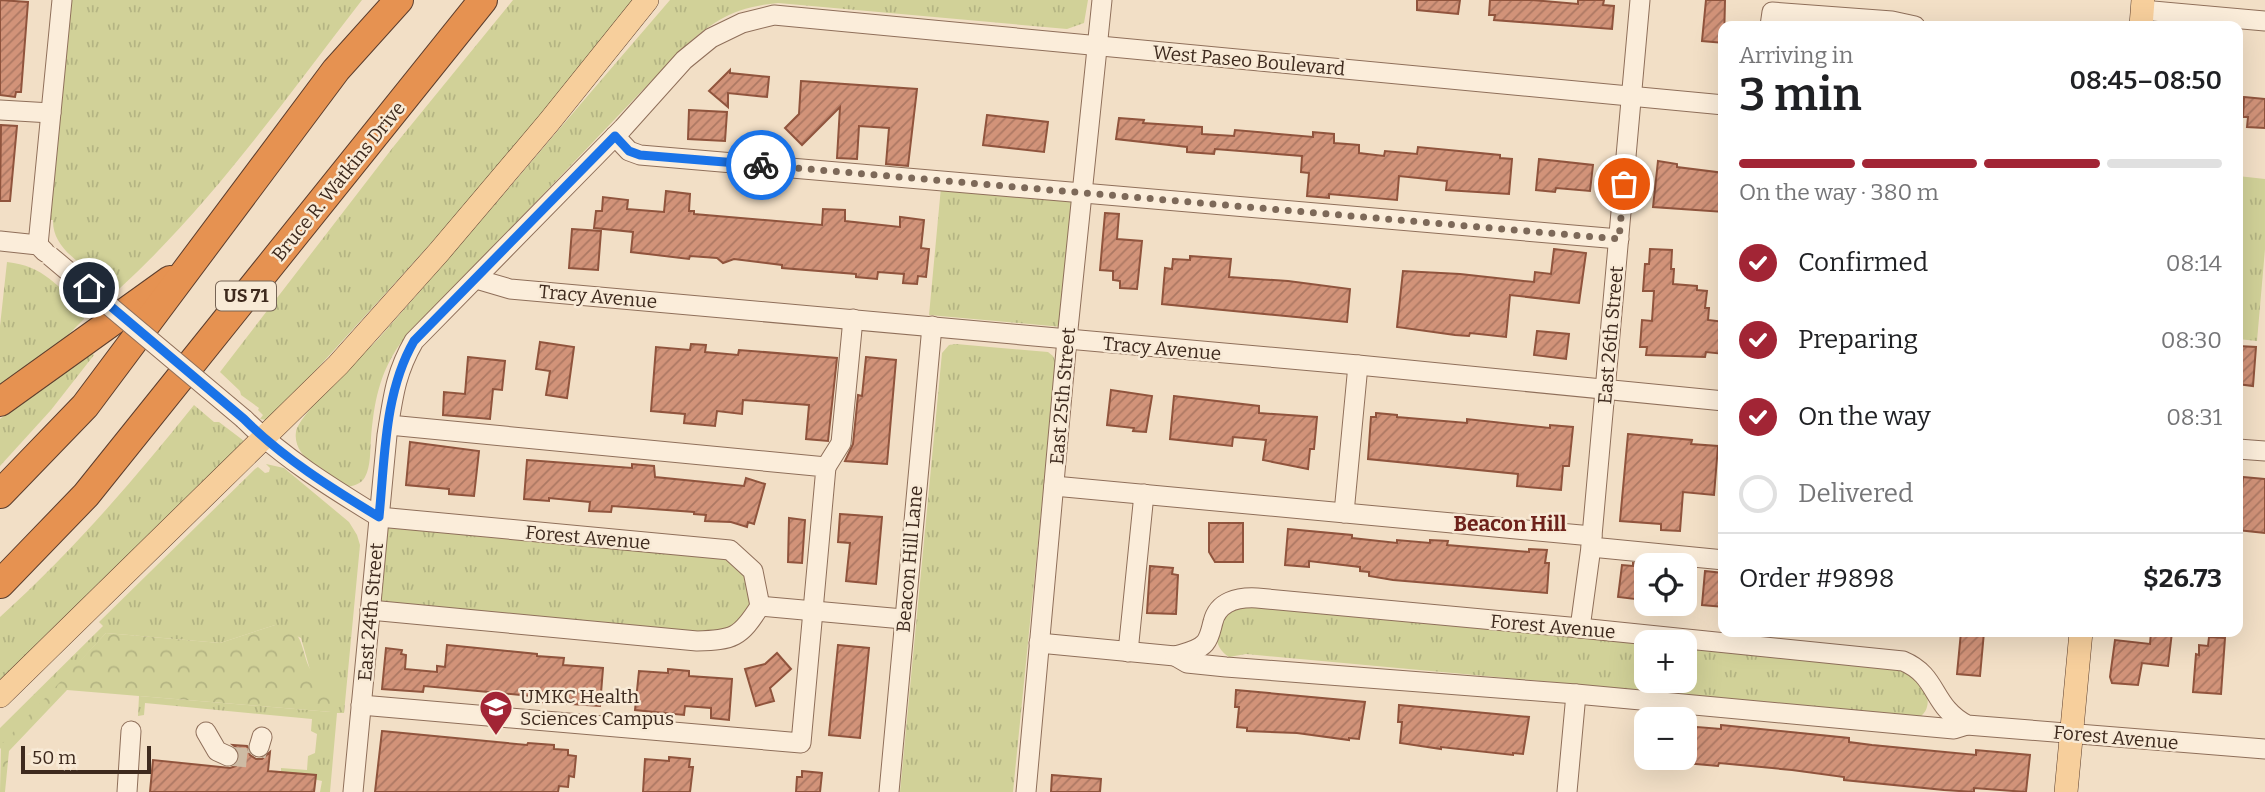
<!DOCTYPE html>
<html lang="en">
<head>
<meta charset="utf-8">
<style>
	body { margin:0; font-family:Bitter,serif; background:#f2f2f2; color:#202124; height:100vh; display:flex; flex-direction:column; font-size:26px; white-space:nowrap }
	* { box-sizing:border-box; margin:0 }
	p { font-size:23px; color:#757577 }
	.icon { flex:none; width:38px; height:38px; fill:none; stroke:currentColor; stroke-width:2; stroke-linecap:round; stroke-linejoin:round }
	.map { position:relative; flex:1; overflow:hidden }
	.details { position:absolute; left:1718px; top:21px; width:525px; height:616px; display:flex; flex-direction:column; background:#fff; border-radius:14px; box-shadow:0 7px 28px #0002 }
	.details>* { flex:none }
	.buttons { position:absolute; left:1634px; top:553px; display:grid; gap:14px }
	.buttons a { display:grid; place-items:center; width:63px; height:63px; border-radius:14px; background:#fff; box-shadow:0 7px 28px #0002; font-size:35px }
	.scale { position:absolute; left:21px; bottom:18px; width:130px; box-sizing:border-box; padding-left:7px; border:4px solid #3e2a1e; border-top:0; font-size:19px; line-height:24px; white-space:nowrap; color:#3e2a1e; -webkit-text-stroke:5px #f8ead6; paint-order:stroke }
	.pin { position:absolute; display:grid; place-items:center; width:60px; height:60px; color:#fff; margin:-30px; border:4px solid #fff; border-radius:50%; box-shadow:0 2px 7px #0007 }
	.courier { position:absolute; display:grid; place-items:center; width:70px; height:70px; margin:-35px; border:5px solid #1a73e8; border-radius:50%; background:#fff; color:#222; box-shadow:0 2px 9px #0007 }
	.head em { font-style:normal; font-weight:600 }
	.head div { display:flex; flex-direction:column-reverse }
	.head { display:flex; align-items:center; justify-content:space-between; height:119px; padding:0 21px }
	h1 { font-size:46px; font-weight:600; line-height:52px }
	.bar { display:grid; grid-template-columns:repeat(4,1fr); gap:10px 7px; align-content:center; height:84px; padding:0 21px }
	.bar i { height:9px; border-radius:5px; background:#e0e0e0 }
	.bar .on { background:#a22535 }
	.bar p { grid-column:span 4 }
	.line { display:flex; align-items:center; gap:18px; padding:0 21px; border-top:2px solid #e0e0e0 }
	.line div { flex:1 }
	ol { padding:0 21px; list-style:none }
	li { display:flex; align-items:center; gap:21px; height:77px }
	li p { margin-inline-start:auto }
	li .icon { padding:7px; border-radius:50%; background:#a22535; color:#fff; stroke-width:4 }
	li:last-child { color:#757577 }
	li i { width:38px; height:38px; border:4px solid #e0e0e0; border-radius:50% }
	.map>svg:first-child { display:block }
</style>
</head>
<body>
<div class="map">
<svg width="2265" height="792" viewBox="0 0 2265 792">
	<defs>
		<pattern id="grass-tufts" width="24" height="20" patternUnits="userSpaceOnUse" patternTransform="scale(1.75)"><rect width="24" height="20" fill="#d1d198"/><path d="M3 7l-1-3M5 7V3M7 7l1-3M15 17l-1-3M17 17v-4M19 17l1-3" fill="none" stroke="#b4b483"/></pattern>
		<pattern id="forest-crowns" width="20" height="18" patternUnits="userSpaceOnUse" patternTransform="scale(1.75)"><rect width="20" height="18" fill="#d1d198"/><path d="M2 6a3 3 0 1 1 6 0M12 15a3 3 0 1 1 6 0" fill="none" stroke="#b4b483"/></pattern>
		<pattern id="building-hatch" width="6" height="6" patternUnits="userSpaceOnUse" patternTransform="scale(1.75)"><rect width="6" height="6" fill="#d29379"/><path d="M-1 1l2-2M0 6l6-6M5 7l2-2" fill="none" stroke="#ac7863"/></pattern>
	</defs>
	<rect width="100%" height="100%" fill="#f2dfc6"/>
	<!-- grass -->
	<g fill="url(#grass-tufts)">
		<path d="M69,0H362C285,99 212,204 119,289C96,272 52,254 53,220H47Z"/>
		<path d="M513,0H639L452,220L276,414L266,420L260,419L263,415L258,410L259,408L241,395L240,391L220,372L394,146Z"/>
		<path d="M670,0H1088L1084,23L1067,29L778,3C734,7 712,21 680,51L400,344C379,374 374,403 371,438C370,450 371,466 365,477C361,484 354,486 346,487C328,474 292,458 296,432C300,412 363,356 380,337C478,226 573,112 670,0Z"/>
		<path d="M2238,176L2265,179V249L2257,341L2238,339Z"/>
		<path d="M941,187L1073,199L1062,327L929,315Z"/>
		<path d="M7,262C44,266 57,286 83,310L84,319L53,350L0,393V326Z"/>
		<path d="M956,344L1048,352L1053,356L1056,363L1013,792H900L942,353L949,345Z"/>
		<path d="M89,350L94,355L51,410L0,466V419Z"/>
		<path d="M194,405L214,422H219L244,441L238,451L0,685V617C71,553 134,480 194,405Z"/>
		<path d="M266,464L284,468L349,522L357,535L360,545L344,713H337L330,792H320L322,781L281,772V768L307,770L308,756L315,753L317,734L311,731L312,719L145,703L144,715L138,716L139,696L331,712L310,670L301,638L275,625L220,643L106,633L0,749V728L103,626L99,622L255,469L258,467L265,473L269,472L270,468Z"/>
		<path d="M384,523L719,553L747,573L754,605L725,635L378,604Z"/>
		<path d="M1238,605L1647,643V681H1685V647L1906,670C1923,677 1939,707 1917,719L1899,714L1246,654L1229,657C1217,650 1212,634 1220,621C1224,615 1233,610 1238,605Z"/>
	</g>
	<!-- forest -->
	<path fill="url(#forest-crowns)" d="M275,625C304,627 300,647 309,667C321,691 335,671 331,712L67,690L9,751L5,792H0L1,745L106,633L220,643Z"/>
	<!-- building -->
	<g fill="url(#building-hatch)" stroke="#90543d" stroke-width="2">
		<path d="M0,0L28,2L21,92H16L15,97L0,95Z"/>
		<path d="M1417,0H1460L1458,14L1417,10Z"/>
		<path d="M1490,0H1532L1578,4V0H1604L1603,5L1614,6L1612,29L1494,20L1495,15H1489Z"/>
		<path d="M1706,0H1725L1724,43L1702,41Z"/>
		<path d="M730,70V73L769,77L767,97L728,93V107L709,91Z"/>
		<path d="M801,81L917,89L908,166L886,164L889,128L859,126L857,159L837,158L840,107L802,145L785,128L799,114Z"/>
		<path d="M2244,97L2265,99V128L2247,127L2248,117H2243Z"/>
		<path d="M689,110L727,112L725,141L688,139Z"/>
		<path d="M987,115L1048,122L1044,152L983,145Z"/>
		<path d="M1119,118L1144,120L1143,123L1202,127V134L1234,136L1235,130L1313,137V132L1334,134V143L1359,145V153L1384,156L1385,151L1417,154L1418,147L1500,155V158L1512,159L1509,194L1446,190L1447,181L1399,176L1397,200L1329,194V198L1307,196L1309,173L1301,172L1302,156L1215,149L1214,154L1187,152V147L1116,139Z"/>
		<path d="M1,125L17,126L10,201H0Z"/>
		<path d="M1539,159L1593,165L1590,191L1556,188L1555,192L1536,190Z"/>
		<path d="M1658,161L1677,164V167L1724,173V212L1653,207Z"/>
		<path d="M666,191L690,194L689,211H694V214L822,225L823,209L845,210V221L900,227V217L924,220L921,248L929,249L926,277L918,276L917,284L903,283L904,274L878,272L877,279L856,277V274L782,268V265L734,259L723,263L717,258L690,256L689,259L631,252L633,232L594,228L596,211H602L603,197L628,200L627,209L664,212Z"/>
		<path d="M1105,213L1119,214L1117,239L1142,241L1137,289L1120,288V281L1113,280V271L1100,270Z"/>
		<path d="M572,229L601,231L598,270L569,268Z"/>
		<path d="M1554,249L1586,253L1579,303L1510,295L1506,337L1470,333L1469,336L1455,335L1397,327L1403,271L1460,274L1534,282L1535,272L1551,274Z"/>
		<path d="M1650,249L1672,250L1671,269H1674L1673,284L1697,286V290L1707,291L1705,308H1709L1708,320L1724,322V354L1706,352L1705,357L1646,355L1647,347H1640L1642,320L1652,321L1654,291H1643L1645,264H1649Z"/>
		<path d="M1190,256L1231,259L1229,277L1288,281L1350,289L1347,322L1162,304L1165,268L1172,269L1173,259L1190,260Z"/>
		<path d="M1537,331L1569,334L1566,359L1534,355Z"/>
		<path d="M540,342L574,347L567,398L546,395L550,371L536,369Z"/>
		<path d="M691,344L706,345L705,352L738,355L739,350L837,358L828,441L806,439L809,405L743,400L742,414L717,411L715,426L684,423L685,414L651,411L656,347L690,350Z"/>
		<path d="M2238,346L2256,347L2253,386L2238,384Z"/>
		<path d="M468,357L505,361L502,390L493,389L490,419L443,415L444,392L465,394Z"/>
		<path d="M866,357L896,360L887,464L845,461L853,444L858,395L862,396Z"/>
		<path d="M1111,390L1152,396L1146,432L1133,431L1134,428L1107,425Z"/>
		<path d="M1174,396L1259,406V413L1317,417L1314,449H1310L1308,469L1263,460L1266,440L1233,437L1232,446L1170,439Z"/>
		<path d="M1376,413L1397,415V417L1467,423V419L1550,428V425L1573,427L1569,466H1563L1561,490L1517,486L1518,474L1368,459L1371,417H1376Z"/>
		<path d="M1628,434L1692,440L1691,444L1718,446L1714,495L1683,492L1680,531L1661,530V524L1620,521Z"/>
		<path d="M410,442L479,451L474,496L449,494V489L406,485Z"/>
		<path d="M527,460L632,468V464L654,466L655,477L744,486L746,478L765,484L754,524L748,522L747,527L731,522L705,521L706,515L694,514V512L612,506L611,512L589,511L590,502L549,498V501L524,499Z"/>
		<path d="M2243,477L2265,479V533L2238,530Z"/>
		<path d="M840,514L882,517L876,584L846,581L850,543L838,542Z"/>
		<path d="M789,518L805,520L802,563L788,562Z"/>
		<path d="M1209,523H1243V562H1215L1209,552Z"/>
		<path d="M1288,529L1352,535V538L1397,543V540L1430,543V540L1448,541L1447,545L1495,549L1529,552V549L1547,550L1545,563H1549L1547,593L1393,580L1369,576V572L1360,571V567L1309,561V567L1285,565Z"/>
		<path d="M1633,563L1647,565L1643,600L1618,597L1622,565L1633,566Z"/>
		<path d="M1150,566L1173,568L1172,574L1178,575L1176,614L1147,613Z"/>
		<path d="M1705,571L1723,573L1724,607L1702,605Z"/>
		<path d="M1961,632H1984L1980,676L1957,674Z"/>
		<path d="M2151,632H2172L2168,666L2142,663L2138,685L2112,683L2110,677L2115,640L2150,644Z"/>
		<path d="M2209,637L2225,638L2221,694L2193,692L2196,654L2199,655V645L2208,646Z"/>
		<path d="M447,645L537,654V656L564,658L563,665L603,668L600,706L541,702L542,697L424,686L423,692L382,689L386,648L402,650L401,654L406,655L405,669L437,672V666L445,667Z"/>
		<path d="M838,645L869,648L860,738L829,735Z"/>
		<path d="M777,653L791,669L770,688L774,701L756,706L745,669L765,664Z"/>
		<path d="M668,669L689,671V676L732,679L729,720L711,718V708L685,706L684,715L635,710L639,671L668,673Z"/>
		<path d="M1236,690L1365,702L1359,739L1349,738V740L1297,733L1247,731V728L1237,727L1239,707H1235Z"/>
		<path d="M1399,705L1529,717L1523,754L1513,753V755L1441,747V749L1400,743L1402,722H1398Z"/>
		<path d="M1721,725L1849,738V742L1872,745L1976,755V750L2030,755L2026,792L1974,788V792L1944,790L1844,780V777L1792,770L1719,763L1718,766L1685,763V726L1721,729Z"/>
		<path d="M382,731L527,745L528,743L554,745V749L568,750V755L576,756L574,777L569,776L568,787L559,786L558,792H375Z"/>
		<path d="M233,745L247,746L250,755L256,759H262L270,752L268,771L316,775L314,792H150L153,760L230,768L236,766L240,755L238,749Z"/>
		<path d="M669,757L690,759L689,767H693L690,792H643L645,759L669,761Z"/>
		<path d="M802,771L822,773L820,792H796L797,777H802Z"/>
		<path d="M1052,775L1101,779L1100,792H1051Z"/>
	</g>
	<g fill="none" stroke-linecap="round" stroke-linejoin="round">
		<!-- minor-tunnel -->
		<path stroke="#cebba4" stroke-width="19" stroke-dasharray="19 10" stroke-linecap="butt" d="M228,756L249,758L256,756L259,747"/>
		<defs>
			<g id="minor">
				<path d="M2142,10L2265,21"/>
				<path d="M1770,26L1772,12L1892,21L1915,26"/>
				<path d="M0,110L51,113"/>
				<path d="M615,136L629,151L640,155L1619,239"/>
				<path d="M0,241L38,245L45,252"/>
				<path d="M38,245L62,0"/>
				<path d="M476,279L510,289L1358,365L1724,401"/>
				<path d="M244,419C283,458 332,488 379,517L730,550L753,571L760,606C740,638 733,640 697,641L370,610"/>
				<path d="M2238,449L2265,451"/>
				<path d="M826,467L841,443L853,319"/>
				<path d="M1054,486L1592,536"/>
				<path d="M1344,513L1358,365"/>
				<path d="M1591,547L1724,560"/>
				<path d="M760,606L903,619"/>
				<path d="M1580,628L1591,547L1640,0"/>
				<path d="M1039,643L1175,656C1185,653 1198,651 1205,643C1210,637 1211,629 1213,622C1218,601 1238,597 1257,598L1580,628L1903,661C1939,676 1931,706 1967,725L2265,749"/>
				<path d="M1128,652L1144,494"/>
				<path d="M1175,656L1187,663L1226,667L1576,694L1921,726L1954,729L1967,725"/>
				<path d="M361,705L801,743L826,467L389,425"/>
				<path d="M206,732L217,751L228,756"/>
				<path d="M259,747L262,737"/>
				<path d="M127,792L131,731"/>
				<path d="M353,792L387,435C393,398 395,374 414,341L623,128L684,60L711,38L742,23L774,15L1724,105"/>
				<path d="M889,792L932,326"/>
				<path d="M1026,792L1067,339L1102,0"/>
				<path d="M1567,792L1576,694"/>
			</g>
			<g id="major">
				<path d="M2141,26L2143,0"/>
				<path d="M0,696L338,365L439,252L549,122L647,0"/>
				<path d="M2066,792L2081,632"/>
			</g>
			<g id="highway">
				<path d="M0,402L170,280"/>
				<path d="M0,494L85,406L336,70L399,0"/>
				<path d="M0,584L86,495L483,0"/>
			</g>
		</defs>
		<!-- minor casing -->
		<use href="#minor" stroke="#8f6f5a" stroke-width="21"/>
		<!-- major casing -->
		<use href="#major" stroke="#5c3e2e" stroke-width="24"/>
		<!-- highway casing -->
		<use href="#highway" stroke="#5c3e2e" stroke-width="30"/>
		<!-- minor -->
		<use href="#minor" stroke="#fbedda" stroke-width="19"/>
		<!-- major -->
		<use href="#major" stroke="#f7cf9c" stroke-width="23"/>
		<!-- highway -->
		<use href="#highway" stroke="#e69251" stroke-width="28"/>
		<defs>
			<path id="minor-bridge" d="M50,256L244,419"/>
		</defs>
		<!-- minor-bridge casing -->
		<use href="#minor-bridge" stroke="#8f6f5a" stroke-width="21" stroke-linecap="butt"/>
		<!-- minor-bridge -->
		<use href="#minor-bridge" stroke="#fbedda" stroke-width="19"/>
	</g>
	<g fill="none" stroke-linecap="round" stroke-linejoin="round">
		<!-- done -->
		<path stroke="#7d6959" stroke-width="7" stroke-dasharray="0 12.6" d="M761,165L1619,239L1624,184"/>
		<!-- route -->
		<path stroke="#1a73e8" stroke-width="9" d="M89,288L244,419C283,458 331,488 379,517C385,458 384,393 414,341L615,136L629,151L640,155L761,165"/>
	</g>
	<!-- icons -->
	<defs>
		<symbol id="university-pin" viewBox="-11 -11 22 30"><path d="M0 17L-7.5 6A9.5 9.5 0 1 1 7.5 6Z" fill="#a22535" stroke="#f8ead6"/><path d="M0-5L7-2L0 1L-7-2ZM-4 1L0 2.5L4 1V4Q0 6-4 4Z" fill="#fff"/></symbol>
	</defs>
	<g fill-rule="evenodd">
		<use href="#university-pin" x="477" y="688" width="38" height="52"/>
	</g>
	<g text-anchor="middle" stroke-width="5" stroke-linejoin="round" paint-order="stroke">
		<!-- shield labels -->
		<rect fill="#f8ead6" stroke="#766455" stroke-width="2" x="216" y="281.5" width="60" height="29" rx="5"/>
		<g font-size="18" font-weight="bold" fill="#3e2a1e">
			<text x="246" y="302">US 71</text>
		</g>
		<!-- street labels -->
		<g font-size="19" fill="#3e2a1e" stroke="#f8ead6">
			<text transform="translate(1249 60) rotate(5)" y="7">West Paseo Boulevard</text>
			<text transform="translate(338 181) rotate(-51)" y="7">Bruce R. Watkins Drive</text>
			<text transform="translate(598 296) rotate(5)" y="7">Tracy Avenue</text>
			<text transform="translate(1610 335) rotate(-85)" y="7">East 26th Street</text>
			<text transform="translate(1162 348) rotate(5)" y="7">Tracy Avenue</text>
			<text transform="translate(1062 396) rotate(-85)" y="7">East 25th Street</text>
			<text transform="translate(588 537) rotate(5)" y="7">Forest Avenue</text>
			<text transform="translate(909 559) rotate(-85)" y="7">Beacon Hill Lane</text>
			<text transform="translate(370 612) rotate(-85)" y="7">East 24th Street</text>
			<text transform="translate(1553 626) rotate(5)" y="7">Forest Avenue</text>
			<text transform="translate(2116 737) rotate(5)" y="7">Forest Avenue</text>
		</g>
		<!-- poi labels -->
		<g font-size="19" fill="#3e2a1e" stroke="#f8ead6" text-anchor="start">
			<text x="520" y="703">UMKC Health<tspan x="520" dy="22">Sciences Campus</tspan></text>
		</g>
		<!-- neighbourhood labels -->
		<g font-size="21" font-weight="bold" fill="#6e221b" stroke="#f8ead6">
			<text x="1510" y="531">Beacon Hill</text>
		</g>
	</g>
</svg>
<div class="buttons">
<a><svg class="icon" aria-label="locate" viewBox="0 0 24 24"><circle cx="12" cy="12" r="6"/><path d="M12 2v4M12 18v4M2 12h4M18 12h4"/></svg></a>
<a>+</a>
<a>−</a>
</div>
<div class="scale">50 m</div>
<div class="pin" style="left:1624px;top:184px;background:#ea580c"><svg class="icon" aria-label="bag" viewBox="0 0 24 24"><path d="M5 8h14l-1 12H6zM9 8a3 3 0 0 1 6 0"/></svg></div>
<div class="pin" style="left:89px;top:288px;background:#1f2937"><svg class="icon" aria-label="home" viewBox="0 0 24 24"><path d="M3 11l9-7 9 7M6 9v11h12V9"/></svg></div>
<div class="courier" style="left:761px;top:165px"><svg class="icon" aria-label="bike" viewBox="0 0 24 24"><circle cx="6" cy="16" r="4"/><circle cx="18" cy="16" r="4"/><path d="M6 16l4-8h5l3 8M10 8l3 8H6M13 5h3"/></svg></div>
<section class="details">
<div class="head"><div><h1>3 min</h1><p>Arriving in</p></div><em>08:45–08:50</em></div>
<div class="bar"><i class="on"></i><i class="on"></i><i class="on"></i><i></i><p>On the way · 380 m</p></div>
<ol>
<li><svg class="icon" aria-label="check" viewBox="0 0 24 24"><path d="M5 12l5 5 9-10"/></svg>Confirmed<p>08:14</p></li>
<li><svg class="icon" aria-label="check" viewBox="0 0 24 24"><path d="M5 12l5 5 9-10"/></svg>Preparing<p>08:30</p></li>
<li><svg class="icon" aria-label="check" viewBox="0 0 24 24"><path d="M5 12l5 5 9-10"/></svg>On the way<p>08:31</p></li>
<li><i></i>Delivered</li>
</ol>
<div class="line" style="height:91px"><div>Order #9898</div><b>$26.73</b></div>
</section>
</div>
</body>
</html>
